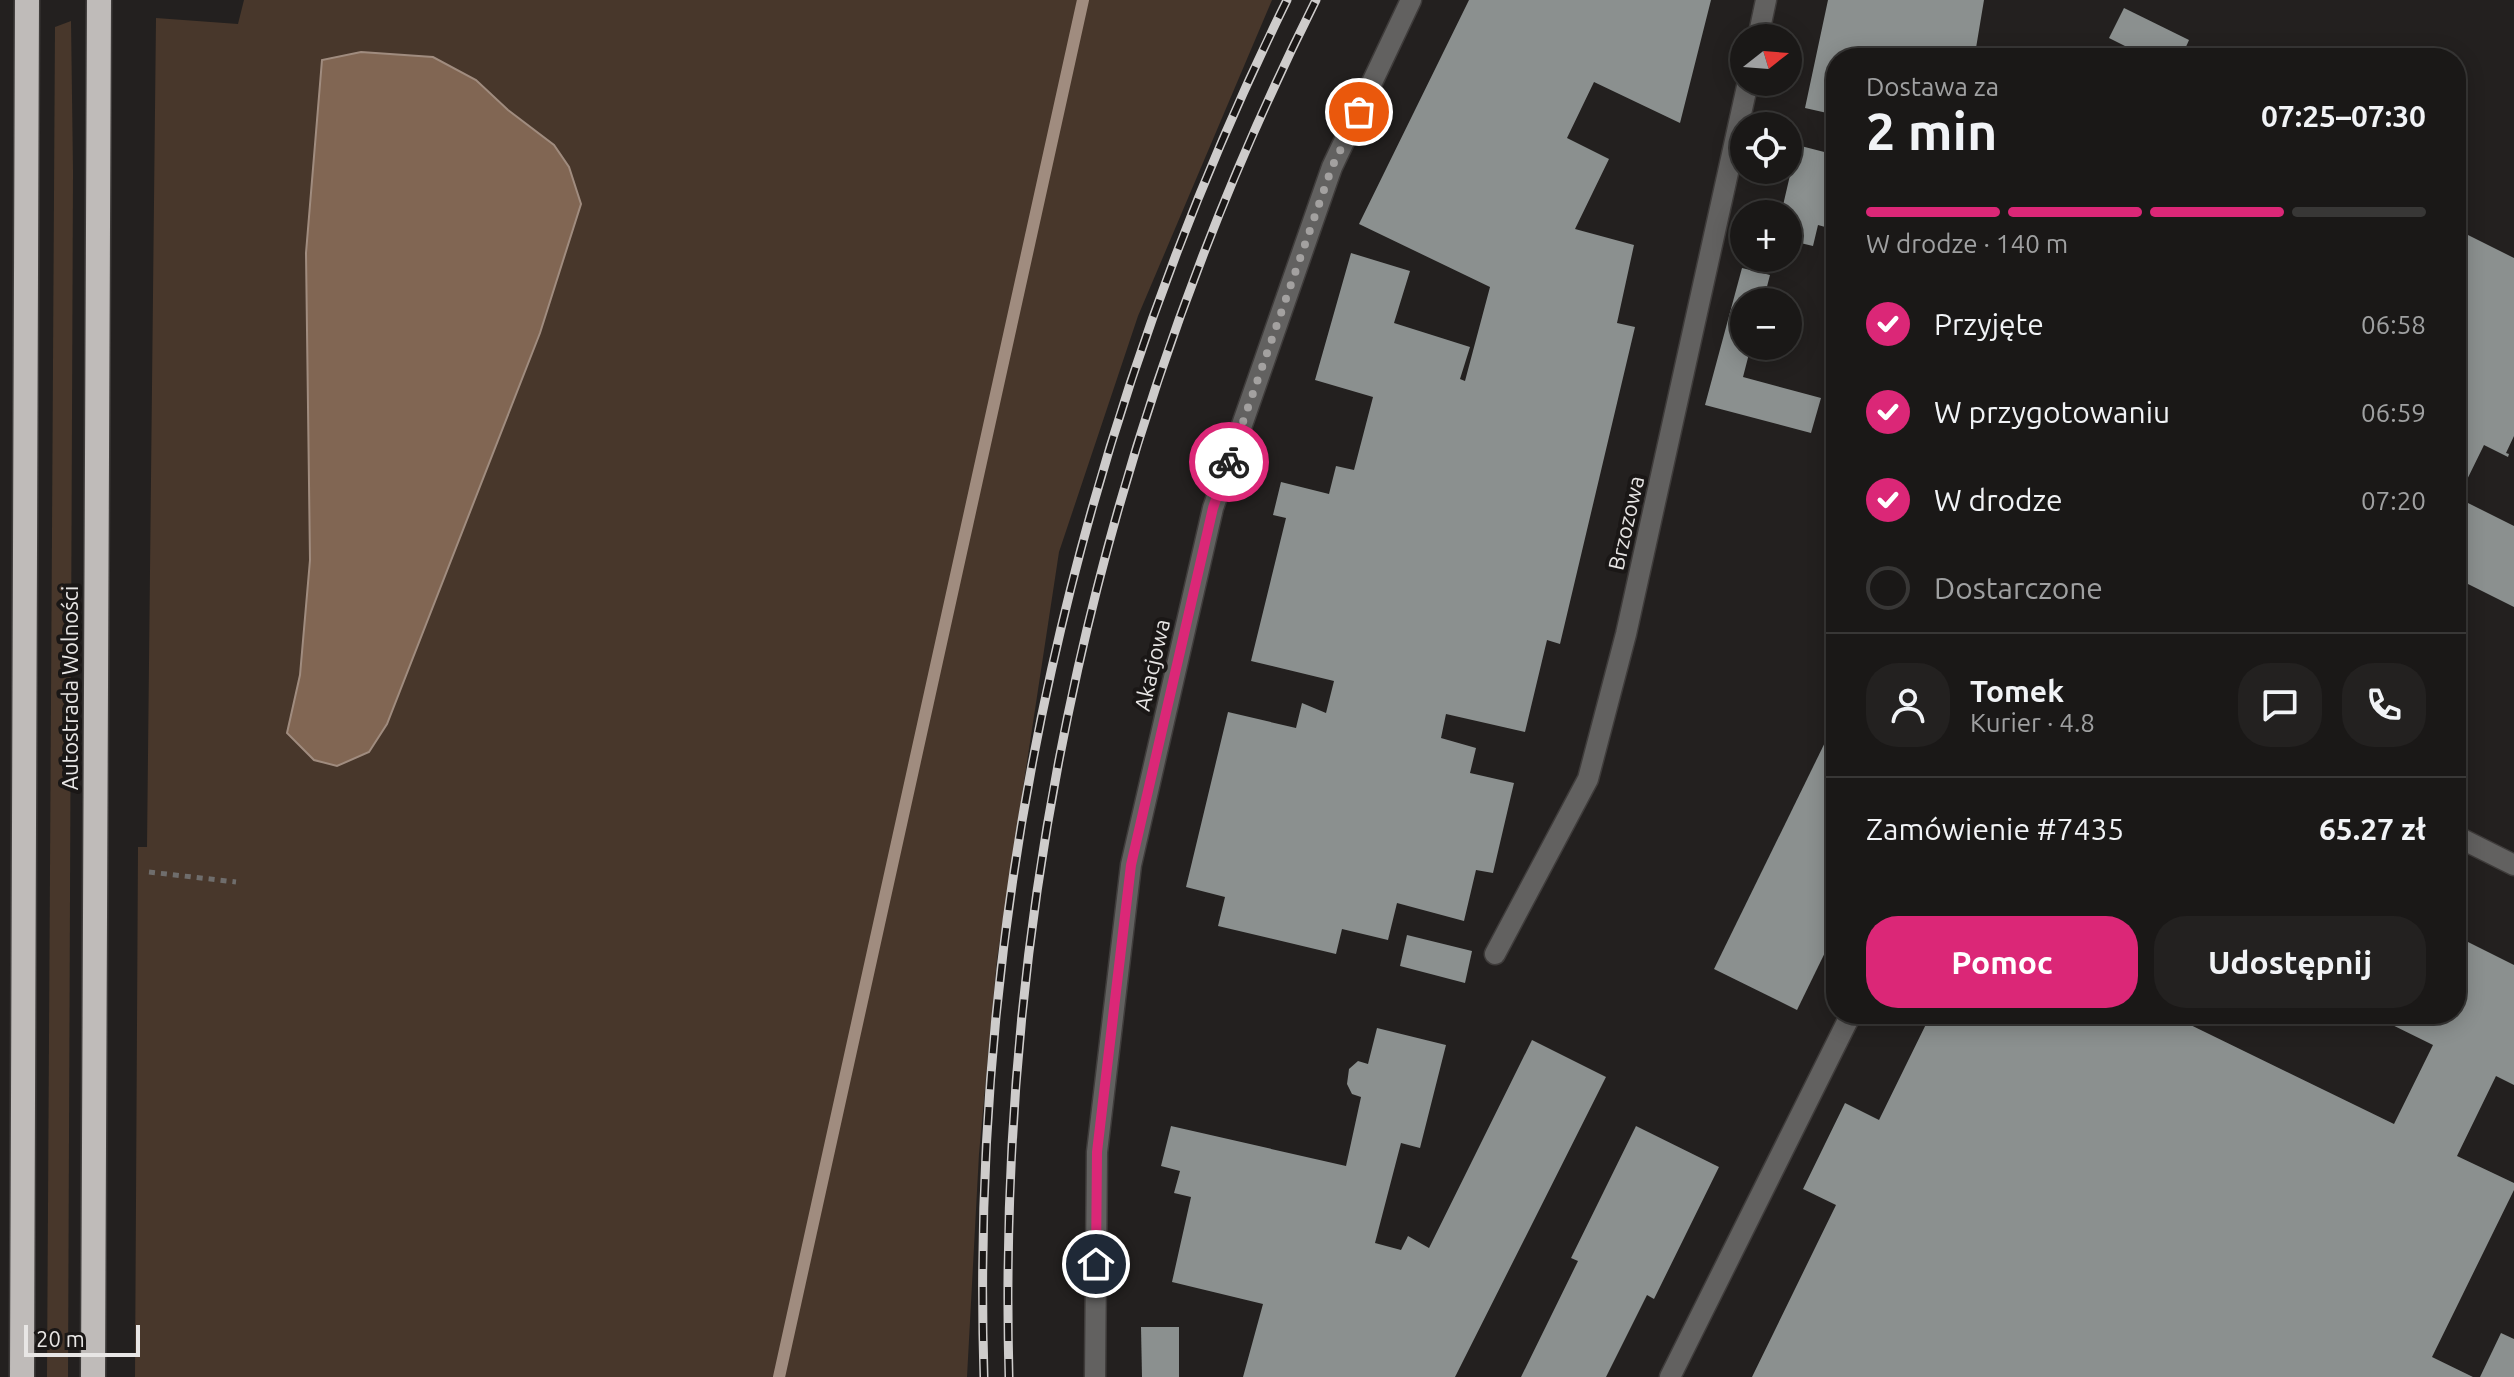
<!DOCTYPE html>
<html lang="pl">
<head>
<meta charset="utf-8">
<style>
	body { margin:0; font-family:Ubuntu,sans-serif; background:#232120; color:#f1f3f6; height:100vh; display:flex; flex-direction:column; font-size:30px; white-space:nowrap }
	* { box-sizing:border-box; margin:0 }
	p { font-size:26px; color:#9fa0a1 }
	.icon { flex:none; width:44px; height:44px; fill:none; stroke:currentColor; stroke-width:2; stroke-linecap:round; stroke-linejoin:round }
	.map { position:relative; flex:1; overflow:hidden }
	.panel { position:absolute; left:1826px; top:48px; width:640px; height:976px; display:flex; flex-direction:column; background:#1a1817; border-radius:32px; box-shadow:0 4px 20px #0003,0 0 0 2px #383736 }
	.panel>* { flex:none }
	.needle { width:52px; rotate:73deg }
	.tools { position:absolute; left:1730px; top:24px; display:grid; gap:16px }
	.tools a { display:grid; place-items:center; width:72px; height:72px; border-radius:50%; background:#1a1817; box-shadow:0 4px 20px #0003,0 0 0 2px #383736; font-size:40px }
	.scale { position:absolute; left:24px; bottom:20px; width:116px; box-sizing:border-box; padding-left:8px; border:4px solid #e8e6e5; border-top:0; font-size:22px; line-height:28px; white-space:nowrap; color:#e8e6e5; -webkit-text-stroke:6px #1a1716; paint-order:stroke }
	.pin { position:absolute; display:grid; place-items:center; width:68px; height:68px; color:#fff; margin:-34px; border:4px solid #fff; border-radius:50%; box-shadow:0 2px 8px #0007 }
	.courier { position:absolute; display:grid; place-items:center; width:80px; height:80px; margin:-40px; border:6px solid #db2777; border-radius:50%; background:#fff; color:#222; box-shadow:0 2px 10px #0007 }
	.headline em { font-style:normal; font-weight:700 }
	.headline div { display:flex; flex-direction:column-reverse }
	.headline { display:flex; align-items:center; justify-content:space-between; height:136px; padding:0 40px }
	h1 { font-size:52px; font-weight:700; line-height:60px }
	.bar { display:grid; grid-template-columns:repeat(4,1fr); gap:12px 8px; align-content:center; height:96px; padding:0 40px }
	.bar i { height:10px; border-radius:6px; background:#383736 }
	.bar .selected { background:#db2777 }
	.bar p { grid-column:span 4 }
	.line { display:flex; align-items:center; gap:20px; padding:0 40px; border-top:2px solid #383736 }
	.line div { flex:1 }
	.round { display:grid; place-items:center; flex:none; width:84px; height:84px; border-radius:32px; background:#232120 }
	ol { padding:0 40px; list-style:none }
	li { display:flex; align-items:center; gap:24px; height:88px }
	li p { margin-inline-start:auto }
	li .icon { padding:8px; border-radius:50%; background:#db2777; color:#fff; stroke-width:4 }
	li:last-child { color:#9fa0a1 }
	li i { width:44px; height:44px; border:4px solid #383736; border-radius:50% }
	.primary-button { display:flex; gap:16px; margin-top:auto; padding:16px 40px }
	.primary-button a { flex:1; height:92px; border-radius:32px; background:#db2777; color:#fff; font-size:32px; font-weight:700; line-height:92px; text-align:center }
	.primary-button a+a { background:#232120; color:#f1f3f6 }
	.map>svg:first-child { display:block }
</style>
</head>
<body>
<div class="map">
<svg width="2514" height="1377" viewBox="0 0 2514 1377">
	<rect width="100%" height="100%" fill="#23201f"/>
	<!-- green -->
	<g fill="#48372b">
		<path d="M244,0H1272L1138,316L1059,552L997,959L979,1154L967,1377H135L138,847H147L156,18L238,24Z"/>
		<path d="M71,21L73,172L68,1377H47L55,27Z"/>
	</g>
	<!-- water -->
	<path fill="#816653" stroke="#a08c7f" stroke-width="2" d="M361,52L433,57L476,80L508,110L554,145L569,167L581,204L540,333L387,724L369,752L337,766L314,760L287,733L300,675L310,560L306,253L322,60Z"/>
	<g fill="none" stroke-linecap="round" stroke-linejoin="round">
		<!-- stream -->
		<path stroke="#a08c7f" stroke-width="12" d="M779,1377L1083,0"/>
	</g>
	<!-- building -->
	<g fill="#8b908f">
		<path d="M1469,0H1711L1680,123L1594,82L1567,138L1609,159L1575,229L1634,245L1617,323L1635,327L1560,644L1547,640L1525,732L1446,714L1441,738L1476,748L1470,773L1514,783L1493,873L1476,870L1464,921L1397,903L1388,940L1342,929L1336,954L1218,926L1225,897L1186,887L1228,712L1296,728L1302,703L1326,713L1334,681L1251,661L1286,518L1273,515L1281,482L1329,494L1336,466L1354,470L1373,397L1315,380L1351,253L1410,271L1394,323L1470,347L1460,379L1465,381L1490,287L1359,224Z"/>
		<path d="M1828,0H1984L1975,54L1980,58H1836V115L1805,108Z"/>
		<path d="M2124,8L2189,40L2181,58H2149L2109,38Z"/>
		<path d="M1797,145L1836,155V230L1818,225L1813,246L1788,240V214H1781Z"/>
		<path d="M2456,229L2514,258V436L2506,453L2509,454L2508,457L2484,445L2458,498L2514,526V607L2456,578Z"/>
		<path d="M1742,268L1770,275L1763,302H1744V346H1751L1743,377L1821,398L1811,433L1705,405Z"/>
		<path d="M1836,720V930L1797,1010L1714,969Z"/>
		<path d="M1407,935L1472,951L1465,983L1400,966Z"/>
		<path d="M2456,936L2514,965V1085L2496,1076L2457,1156L2514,1183V1190L2432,1357L2473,1377H1752L1836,1205L1803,1189L1845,1103L1879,1120L1931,1014H2168L2394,1124L2433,1045L2370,1014H2456Z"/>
		<path d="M1377,1028L1446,1045L1420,1148L1401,1143L1375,1243L1401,1250L1408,1236L1429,1248L1532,1040L1606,1077L1455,1377H1243L1263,1304L1172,1282L1191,1197L1174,1193L1180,1171L1161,1166L1171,1126L1346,1166L1361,1097L1352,1094L1347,1084L1349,1069L1358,1061L1368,1064Z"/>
		<path d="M1636,1126L1719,1167L1654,1299L1647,1295L1606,1377H1521L1578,1261L1571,1258Z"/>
		<path d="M1141,1327H1179V1377H1142Z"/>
		<path d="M2501,1333L2514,1339V1377H2480Z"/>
	</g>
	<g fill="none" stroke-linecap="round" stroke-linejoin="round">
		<defs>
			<g id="lane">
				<path d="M2456,836L2514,865"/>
				<path d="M1670,1377L1851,1014"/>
			</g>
			<g id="street">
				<path d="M1758,38L1766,0"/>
				<path d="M1495,954L1588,779L1626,634L1748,82"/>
				<path d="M1095,1377L1097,1152L1131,865L1213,508L1332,167L1411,0"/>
			</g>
			<g id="highway">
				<path d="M22,1377L27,0"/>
				<path d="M93,1377L99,0"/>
			</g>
		</defs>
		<!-- lane casing -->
		<use href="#lane" stroke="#3f3c3b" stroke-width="23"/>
		<!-- street casing -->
		<use href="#street" stroke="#3f3c3b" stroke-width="23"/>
		<!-- highway casing -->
		<use href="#highway" stroke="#3f3c3b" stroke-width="27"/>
		<!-- path -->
		<path stroke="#6f6d6c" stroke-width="5" stroke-dasharray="6 6" stroke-linecap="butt" d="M149,872L236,882"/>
		<!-- lane -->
		<use href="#lane" stroke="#626160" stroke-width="20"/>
		<!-- street -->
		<use href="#street" stroke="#626160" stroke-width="20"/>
		<!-- highway -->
		<use href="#highway" stroke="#bfbbb9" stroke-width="24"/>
		<defs>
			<g id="rail">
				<path d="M984,1377C969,902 1078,425 1287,0"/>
				<path d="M1009,1377C996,901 1103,425 1316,0"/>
			</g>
		</defs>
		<!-- rail casing -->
		<use href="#rail" stroke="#cecccb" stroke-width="9"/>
		<!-- rail -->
		<use href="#rail" stroke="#1a1716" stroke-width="6" stroke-dasharray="18" stroke-linecap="butt"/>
	</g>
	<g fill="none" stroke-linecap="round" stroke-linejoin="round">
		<!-- done -->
		<path stroke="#a3a1a0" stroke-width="8" stroke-dasharray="0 14.4" d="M1229,462L1332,167L1359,112"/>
		<!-- route -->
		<path stroke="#db2777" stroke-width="10" d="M1096,1264L1097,1152L1131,865L1213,508L1229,462"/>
	</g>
	<g text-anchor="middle" stroke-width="8" stroke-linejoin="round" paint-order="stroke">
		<!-- street labels -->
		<g font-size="22" fill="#e8e6e5" stroke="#1a1716">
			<text transform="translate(1626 523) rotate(-77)" y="8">Brzozowa</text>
			<text transform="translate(1152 665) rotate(-77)" y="8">Akacjowa</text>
			<text transform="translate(70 688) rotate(-90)" y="8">Autostrada Wolności</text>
		</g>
	</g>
</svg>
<div class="tools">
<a><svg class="needle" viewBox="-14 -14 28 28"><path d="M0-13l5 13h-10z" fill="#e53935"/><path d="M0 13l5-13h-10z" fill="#9fa0a1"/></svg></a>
<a><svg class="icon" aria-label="locate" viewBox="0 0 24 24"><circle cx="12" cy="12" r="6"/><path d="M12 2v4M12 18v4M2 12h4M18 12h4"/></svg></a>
<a>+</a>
<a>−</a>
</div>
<div class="scale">20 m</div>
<div class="pin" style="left:1359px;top:112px;background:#ea580c"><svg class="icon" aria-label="bag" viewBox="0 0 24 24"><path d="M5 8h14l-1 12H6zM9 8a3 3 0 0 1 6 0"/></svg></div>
<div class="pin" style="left:1096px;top:1264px;background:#1f2937"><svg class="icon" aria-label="home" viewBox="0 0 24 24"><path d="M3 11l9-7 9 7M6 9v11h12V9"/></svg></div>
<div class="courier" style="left:1229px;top:462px"><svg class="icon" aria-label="bike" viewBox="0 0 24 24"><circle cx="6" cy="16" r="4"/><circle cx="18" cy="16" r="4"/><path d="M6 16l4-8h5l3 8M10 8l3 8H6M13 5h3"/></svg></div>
<section class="panel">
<div class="headline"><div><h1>2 min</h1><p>Dostawa za</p></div><em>07:25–07:30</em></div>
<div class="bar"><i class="selected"></i><i class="selected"></i><i class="selected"></i><i></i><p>W drodze · 140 m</p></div>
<ol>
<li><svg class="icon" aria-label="check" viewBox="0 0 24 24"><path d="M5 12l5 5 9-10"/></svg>Przyjęte<p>06:58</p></li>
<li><svg class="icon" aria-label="check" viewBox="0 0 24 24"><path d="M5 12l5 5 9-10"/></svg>W przygotowaniu<p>06:59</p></li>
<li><svg class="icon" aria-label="check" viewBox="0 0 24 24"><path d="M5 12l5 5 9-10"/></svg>W drodze<p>07:20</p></li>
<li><i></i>Dostarczone</li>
</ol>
<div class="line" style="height:144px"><a class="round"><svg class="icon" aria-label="person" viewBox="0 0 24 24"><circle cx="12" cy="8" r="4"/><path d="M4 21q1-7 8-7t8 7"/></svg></a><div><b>Tomek</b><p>Kurier · 4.8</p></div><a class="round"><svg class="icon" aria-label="chat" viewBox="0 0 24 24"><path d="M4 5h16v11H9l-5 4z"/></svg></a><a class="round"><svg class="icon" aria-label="phone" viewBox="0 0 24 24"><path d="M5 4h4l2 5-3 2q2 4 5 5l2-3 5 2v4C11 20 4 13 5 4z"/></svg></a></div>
<div class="line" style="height:104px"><div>Zamówienie #7435</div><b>65.27 zł</b></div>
<div class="primary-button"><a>Pomoc</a><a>Udostępnij</a></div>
</section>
</div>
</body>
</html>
